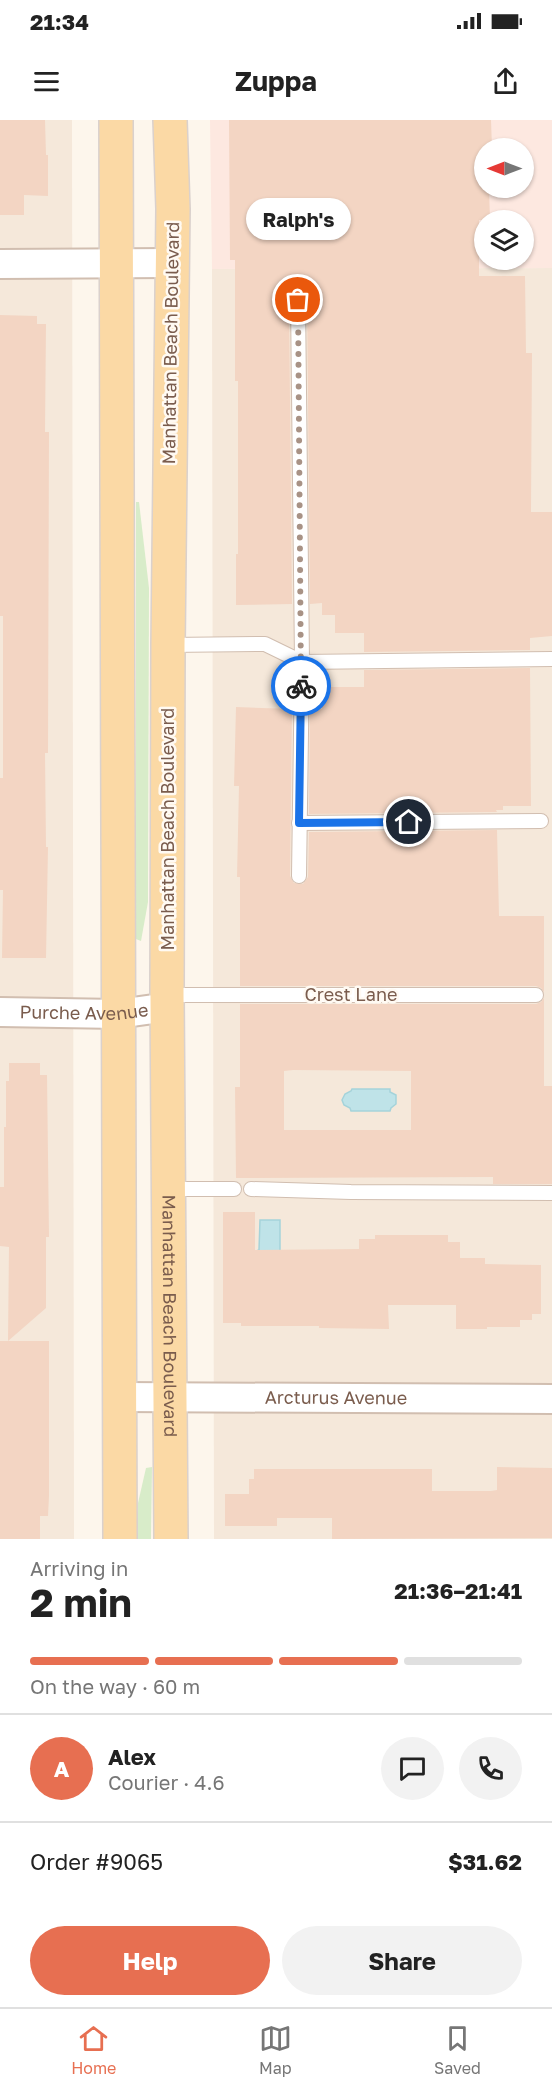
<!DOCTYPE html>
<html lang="en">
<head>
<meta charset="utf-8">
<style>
	body { margin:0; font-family:"Golos Text",sans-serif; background:#f2f2f2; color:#222; height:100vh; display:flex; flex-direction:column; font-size:22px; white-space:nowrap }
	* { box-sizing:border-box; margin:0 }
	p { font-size:20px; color:#767676 }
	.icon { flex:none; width:33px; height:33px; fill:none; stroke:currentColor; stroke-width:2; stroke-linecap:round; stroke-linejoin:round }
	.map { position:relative; height:1419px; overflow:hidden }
	.side { display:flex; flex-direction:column; background:#fff; flex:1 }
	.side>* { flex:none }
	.needle { width:39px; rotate:270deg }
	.tools { position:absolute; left:474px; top:18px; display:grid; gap:12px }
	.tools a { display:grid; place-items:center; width:60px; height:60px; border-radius:50%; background:#fff; box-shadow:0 2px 4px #0004; font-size:30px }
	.pin { position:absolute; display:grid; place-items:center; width:51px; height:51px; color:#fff; margin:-26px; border:3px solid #fff; border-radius:50%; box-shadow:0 2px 6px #0007 }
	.courier { position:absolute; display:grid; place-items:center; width:60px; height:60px; margin:-30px; border:4px solid #1a73e8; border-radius:50%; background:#fff; color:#222; box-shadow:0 2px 8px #0007 }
	.bubble { position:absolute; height:42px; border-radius:21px; background:#fff; box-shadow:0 2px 4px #0004; font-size:20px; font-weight:700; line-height:42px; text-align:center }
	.summary em { font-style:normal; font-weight:700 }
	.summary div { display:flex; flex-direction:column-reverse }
	.summary { display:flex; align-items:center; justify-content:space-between; height:102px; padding:0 30px }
	h1 { font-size:39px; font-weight:700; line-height:45px }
	.bar { display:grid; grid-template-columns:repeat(4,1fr); gap:9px 6px; align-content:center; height:72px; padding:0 30px }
	.bar i { height:8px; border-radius:4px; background:#e0e0e0 }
	.bar .active { background:#e76f51 }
	.bar p { grid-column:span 4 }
	.line { display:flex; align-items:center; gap:15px; padding:0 30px; border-top:2px solid #e0e0e0 }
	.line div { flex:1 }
	.round { display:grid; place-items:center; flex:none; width:63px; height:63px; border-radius:32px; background:#f2f2f2 }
	.button { display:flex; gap:12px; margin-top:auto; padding:12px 30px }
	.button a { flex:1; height:69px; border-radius:36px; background:#e76f51; color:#fff; font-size:24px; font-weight:700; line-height:69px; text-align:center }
	.button a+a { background:#f2f2f2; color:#222 }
	.status { display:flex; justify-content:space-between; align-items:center; height:42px; padding:0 30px; background:#fff; direction:ltr }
	.status svg { height:16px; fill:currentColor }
	header { display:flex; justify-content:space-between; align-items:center; height:78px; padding:0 30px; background:#fff; font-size:27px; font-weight:700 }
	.tab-bar { display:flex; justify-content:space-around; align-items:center; height:84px; border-top:2px solid #e0e0e0; background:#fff; font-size:16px; color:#767676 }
	.tab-bar a { display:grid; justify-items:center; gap:3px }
	.tab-bar .active { color:#e76f51 }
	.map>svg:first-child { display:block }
</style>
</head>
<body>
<div class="status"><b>21:34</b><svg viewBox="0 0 49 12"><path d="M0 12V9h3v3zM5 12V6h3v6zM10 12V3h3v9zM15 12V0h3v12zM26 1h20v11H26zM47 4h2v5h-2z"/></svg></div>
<header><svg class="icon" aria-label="menu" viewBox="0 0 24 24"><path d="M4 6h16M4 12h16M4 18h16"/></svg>Zuppa<svg class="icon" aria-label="share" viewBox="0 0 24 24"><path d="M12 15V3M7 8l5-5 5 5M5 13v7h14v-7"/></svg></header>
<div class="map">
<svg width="552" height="1419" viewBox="0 0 552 1419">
	<rect width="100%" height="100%" fill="#fdf6ec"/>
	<!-- residential -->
	<g fill="#f5e8da">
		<path d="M0,0H72L74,1419H0Z"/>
		<path d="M552,148V1419H214L212,149Z"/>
	</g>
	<!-- commercial -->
	<path fill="#fde8e0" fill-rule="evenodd" d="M210,0H552V148L212,149ZM484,28H524V68H484ZM484,100H524V140H484Z"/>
	<!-- green -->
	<g fill="#d8ecc9">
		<path d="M136,382H139L149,468L148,782L141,821L136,819Z"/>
		<path d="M152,1347L151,1419H136L138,1383L146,1348Z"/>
	</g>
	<!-- water -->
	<g fill="#bfe3e8" stroke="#a5d3da" stroke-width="1.5">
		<path d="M352,969H390V972L396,975V984L391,988L390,991H351L350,988L344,985L342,980L345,974L351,971Z"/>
		<path d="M260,1100H280V1146L250,1133L259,1130Z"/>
	</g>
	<!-- building -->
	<g fill="#f3d5c3" fill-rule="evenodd">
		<path d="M0,0H45L46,35H48V76L24,75V95H0Z"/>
		<path d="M229,0H491L492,28H484V68H489L490,100H479V156H525L526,233H532L531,392H552V516L530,518V530L364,532V513H335V495H322V483L310,484L307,180L305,175L298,171L293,173L289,180L292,484L236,485V434H238V261H235V140H230Z"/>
		<path d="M0,195L37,196V204H46L45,312H49L48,633H45L46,727H48L46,838H2L3,770H0V658H3V496H0Z"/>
		<path d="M530,548L531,686H503V690H496L497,692L309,694L310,589H322V567H364V550Z"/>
		<path d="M236,587L292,589L290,756L294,763L303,764L308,757L309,712L497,710L499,796H544V872L541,868L536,866H240V757H237L239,666H234Z"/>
		<path d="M544,878V966H552V1064H493V1057L236,1058L235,967H240V884H536L541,882ZM293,950L411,951V1010H284V951Z"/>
		<path d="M9,943H40V955H47L49,1117H46V1188L8,1221L9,1127L0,1126V1067H4V1007H6V961H9Z"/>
		<path d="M223,1092H255V1130L359,1129V1119H375V1115H448V1122H460V1138H485V1144L541,1145V1194H532V1200H520V1207H487V1209H456V1185H388L389,1209L319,1208V1206H241V1203H223Z"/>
		<path d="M0,1221H49V1376L48,1396H40V1419H0Z"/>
		<path d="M497,1347L552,1348V1418L332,1419V1398H277V1406H225V1374H249V1359H254V1349H432V1371H491L497,1370Z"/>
	</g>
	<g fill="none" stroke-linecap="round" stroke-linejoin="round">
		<defs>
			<g id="lane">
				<path d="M298,180L302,542L299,756"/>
				<path d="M168,525L265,524L302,542L552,539"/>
				<path d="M299,703L541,701"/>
				<path d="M167,875H536"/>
				<path d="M168,1069H234"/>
				<path d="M251,1069L351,1072L552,1073"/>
			</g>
			<g id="street">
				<path d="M0,144L171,143"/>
				<path id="s1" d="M0,892L118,894L168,887"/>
				<path id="s2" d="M120,1277L552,1279"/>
			</g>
			<g id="primary">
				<path d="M116,0L120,1419"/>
				<path id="s3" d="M170,0L173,89L168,525L167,875L171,1419"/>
			</g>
		</defs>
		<!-- lane casing -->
		<use href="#lane" stroke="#d1beb0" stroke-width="16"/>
		<!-- street casing -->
		<use href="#street" stroke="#d1beb0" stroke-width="32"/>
		<!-- primary casing -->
		<use href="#primary" stroke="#dad1cd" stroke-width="36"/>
		<!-- lane -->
		<use href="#lane" stroke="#fff" stroke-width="14"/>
		<!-- street -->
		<use href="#street" stroke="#fff" stroke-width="28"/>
		<!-- primary -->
		<use href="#primary" stroke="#fbd9a5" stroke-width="33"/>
	</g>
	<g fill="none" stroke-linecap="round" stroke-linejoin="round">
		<!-- done -->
		<path stroke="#a89285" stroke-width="6" stroke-dasharray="0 10.8" d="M298,180L301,566"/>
		<!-- route -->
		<path stroke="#1a73e8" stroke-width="8" d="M301,566L299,703L409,702"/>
	</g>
	<g text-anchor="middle" stroke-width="5" stroke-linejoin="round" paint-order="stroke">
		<!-- street labels -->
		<g font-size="18" fill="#7a5c4d" stroke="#fffaf3">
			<text transform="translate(171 223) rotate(-89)" y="6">Manhattan Beach Boulevard</text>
			<text transform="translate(168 709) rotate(-90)" y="6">Manhattan Beach Boulevard</text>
			<text x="351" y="881">Crest Lane</text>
			<text dy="6" stroke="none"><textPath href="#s1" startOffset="84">Purche Avenue</textPath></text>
			<text dy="6" stroke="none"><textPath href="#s3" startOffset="1196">Manhattan Beach Boulevard</textPath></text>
			<text dy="6" stroke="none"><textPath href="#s2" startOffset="216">Arcturus Avenue</textPath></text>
		</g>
	</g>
</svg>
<div class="tools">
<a><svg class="needle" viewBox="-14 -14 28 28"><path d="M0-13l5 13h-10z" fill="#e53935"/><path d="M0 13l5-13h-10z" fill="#767676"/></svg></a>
<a><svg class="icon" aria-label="layers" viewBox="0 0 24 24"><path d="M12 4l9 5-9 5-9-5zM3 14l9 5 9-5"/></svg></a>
</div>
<div class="pin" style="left:298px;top:180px;background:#ea580c"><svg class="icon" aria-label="bag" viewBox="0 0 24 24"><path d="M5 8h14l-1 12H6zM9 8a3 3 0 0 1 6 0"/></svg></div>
<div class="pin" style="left:409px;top:702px;background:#1f2937"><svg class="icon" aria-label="home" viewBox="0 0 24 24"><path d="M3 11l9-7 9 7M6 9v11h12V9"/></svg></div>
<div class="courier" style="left:301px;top:566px"><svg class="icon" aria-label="bike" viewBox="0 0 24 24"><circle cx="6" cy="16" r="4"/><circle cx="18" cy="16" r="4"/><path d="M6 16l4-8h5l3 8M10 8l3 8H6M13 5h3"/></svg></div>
<div class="bubble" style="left:246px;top:78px;width:105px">Ralph's</div>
</div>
<section class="side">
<div class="summary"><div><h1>2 min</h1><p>Arriving in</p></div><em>21:36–21:41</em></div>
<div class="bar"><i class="active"></i><i class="active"></i><i class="active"></i><i></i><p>On the way · 60 m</p></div>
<div class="line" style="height:108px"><b class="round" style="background:#e76f51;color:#fff">A</b><div><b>Alex</b><p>Courier · 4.6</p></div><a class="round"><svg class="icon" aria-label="chat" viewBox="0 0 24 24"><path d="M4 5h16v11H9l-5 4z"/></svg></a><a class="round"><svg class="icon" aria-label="phone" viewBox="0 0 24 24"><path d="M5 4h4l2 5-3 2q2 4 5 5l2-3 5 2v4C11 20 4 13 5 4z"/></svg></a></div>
<div class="line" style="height:78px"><div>Order #9065</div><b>$31.62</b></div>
<div class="button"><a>Help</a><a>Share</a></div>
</section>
<nav class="tab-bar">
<a class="active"><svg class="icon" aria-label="home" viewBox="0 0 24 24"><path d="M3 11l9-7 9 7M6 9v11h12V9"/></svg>Home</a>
<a><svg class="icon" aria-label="map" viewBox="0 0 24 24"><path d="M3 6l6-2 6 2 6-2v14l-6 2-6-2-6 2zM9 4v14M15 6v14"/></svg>Map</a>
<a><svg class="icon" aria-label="saved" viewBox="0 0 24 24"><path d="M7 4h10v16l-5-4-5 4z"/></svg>Saved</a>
</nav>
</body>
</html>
